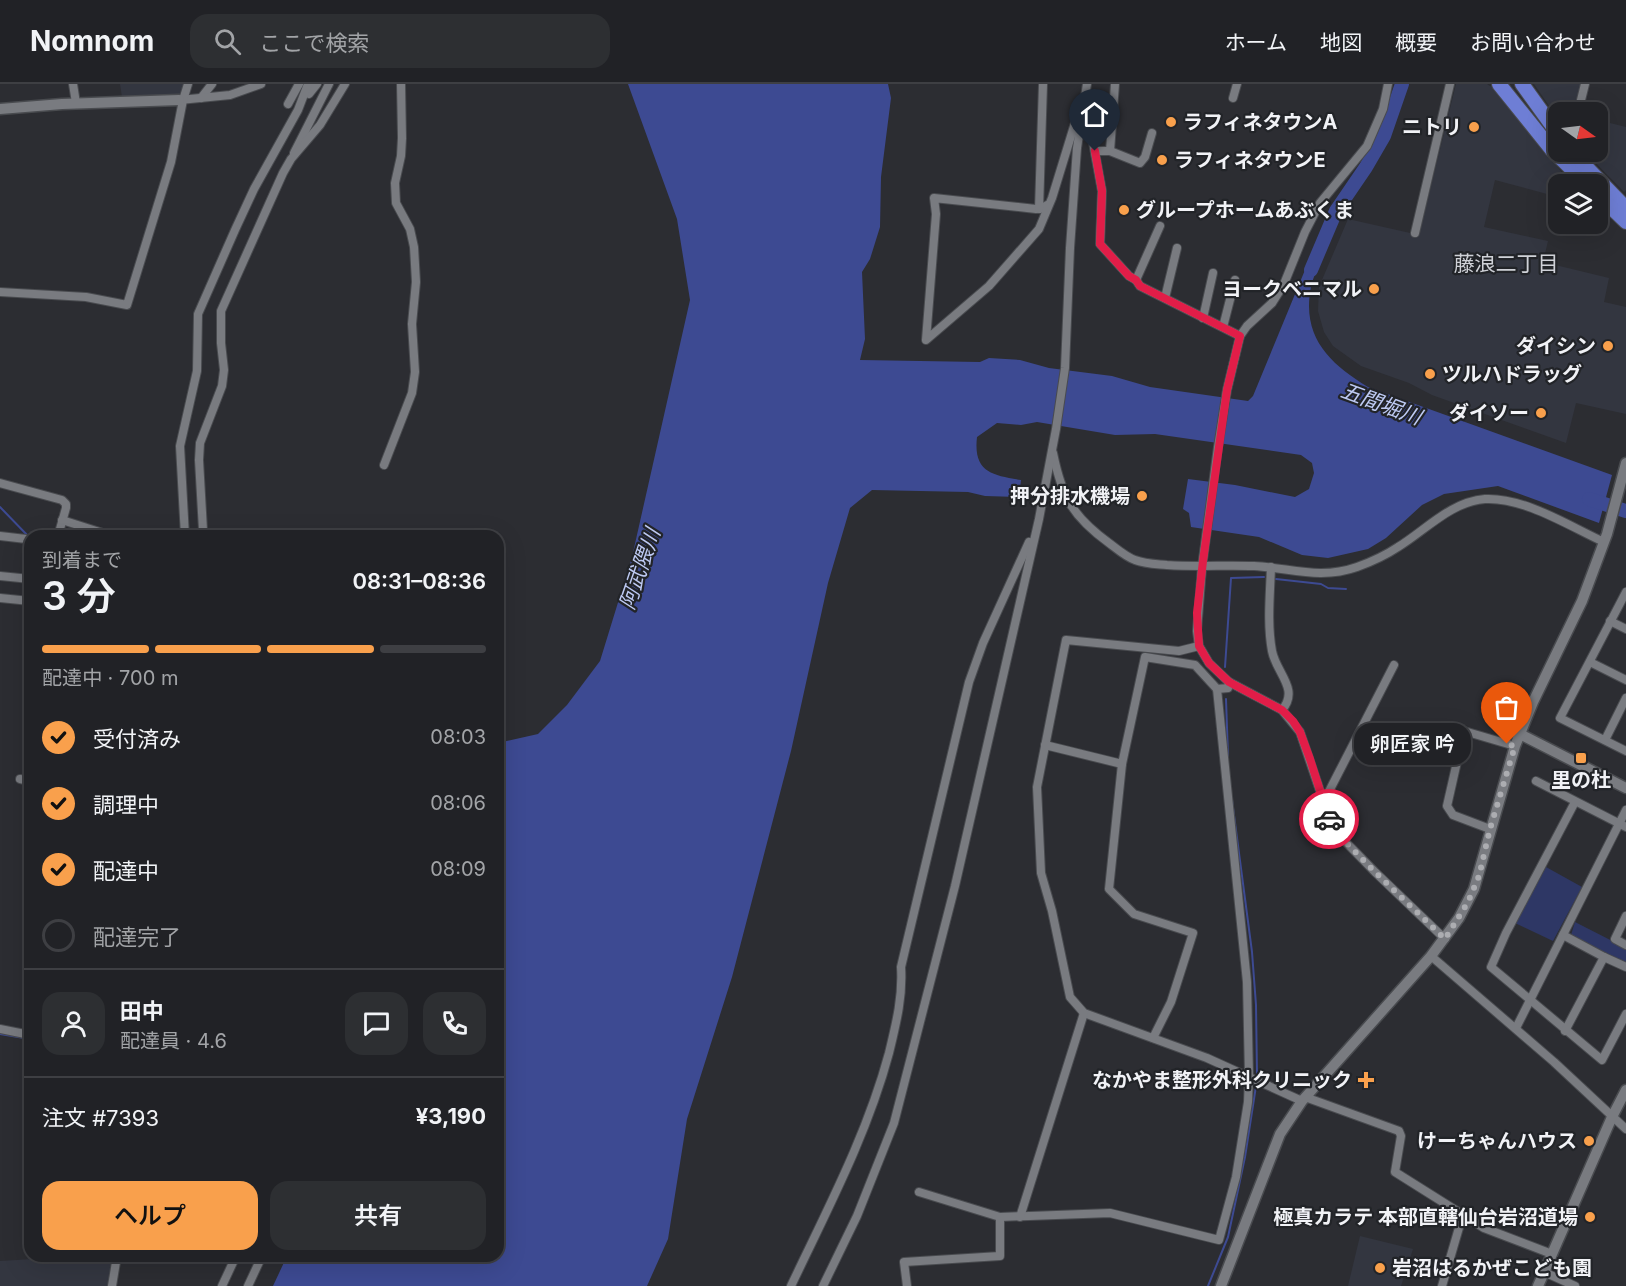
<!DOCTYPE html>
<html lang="ja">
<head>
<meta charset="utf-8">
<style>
	body { margin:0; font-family:Inter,"Noto Sans JP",sans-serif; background:#2d2f32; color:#f1f3f6; height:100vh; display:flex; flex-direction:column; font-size:22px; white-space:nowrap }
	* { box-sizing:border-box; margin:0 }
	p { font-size:20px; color:#a2a4a7 }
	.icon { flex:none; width:33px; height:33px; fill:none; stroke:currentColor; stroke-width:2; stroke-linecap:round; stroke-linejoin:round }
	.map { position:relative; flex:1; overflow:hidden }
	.panel { position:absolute; left:24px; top:446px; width:480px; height:732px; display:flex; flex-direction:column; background:#212226; border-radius:18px; box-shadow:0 6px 24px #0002,0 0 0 2px #3e3f43 }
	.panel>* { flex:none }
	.needle { width:39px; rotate:104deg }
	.fabs { position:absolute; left:1548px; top:18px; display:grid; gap:12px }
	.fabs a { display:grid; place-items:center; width:60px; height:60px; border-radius:12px; background:#212226; box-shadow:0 6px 24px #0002,0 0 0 2px #3e3f43; font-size:30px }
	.pin { position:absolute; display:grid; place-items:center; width:51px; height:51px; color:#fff; margin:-62px -26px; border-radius:50% 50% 50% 0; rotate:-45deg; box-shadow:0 0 6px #0007 }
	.pin .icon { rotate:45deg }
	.courier { position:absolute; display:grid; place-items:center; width:60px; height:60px; margin:-30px; border:4px solid #e11d48; border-radius:50%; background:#fff; color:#222; box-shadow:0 2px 8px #0007 }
	.bubble { position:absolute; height:42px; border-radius:18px; background:#212226; box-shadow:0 6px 24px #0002,0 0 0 2px #3e3f43; font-size:20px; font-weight:600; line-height:42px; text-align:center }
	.headline em { font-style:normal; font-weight:600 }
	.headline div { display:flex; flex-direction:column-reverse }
	.headline { display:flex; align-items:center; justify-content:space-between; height:102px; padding:0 18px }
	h1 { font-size:39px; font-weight:600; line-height:45px }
	.bar { display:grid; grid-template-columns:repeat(4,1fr); gap:9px 6px; align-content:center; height:72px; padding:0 18px }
	.bar i { height:8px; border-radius:4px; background:#3e3f43 }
	.bar .on { background:#f9a04c }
	.bar p { grid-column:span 4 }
	.line { display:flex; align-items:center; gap:15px; padding:0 18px; border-top:2px solid #3e3f43 }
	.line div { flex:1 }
	.round { display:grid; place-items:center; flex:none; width:63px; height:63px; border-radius:18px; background:#2d2f32 }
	ol { padding:0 18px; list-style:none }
	li { display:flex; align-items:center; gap:18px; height:66px }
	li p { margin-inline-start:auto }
	li .icon { padding:6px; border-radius:50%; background:#f9a04c; color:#111; stroke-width:4 }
	li:last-child { color:#a2a4a7 }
	li i { width:33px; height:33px; border:3px solid #3e3f43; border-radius:50% }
	.primary-button { display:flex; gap:12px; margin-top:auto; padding:12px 18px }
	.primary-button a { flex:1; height:69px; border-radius:18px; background:#f9a04c; color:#111; font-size:24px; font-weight:600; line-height:69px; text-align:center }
	.primary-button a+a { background:#2d2f32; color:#f1f3f6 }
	header { display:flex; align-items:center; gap:36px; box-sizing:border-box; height:84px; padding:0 30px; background:#212226; border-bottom:2px solid #3e3f43 }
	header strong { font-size:28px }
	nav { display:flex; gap:33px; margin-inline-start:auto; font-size:21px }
	.search { width:420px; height:54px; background:#2d2f32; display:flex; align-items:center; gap:15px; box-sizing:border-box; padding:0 21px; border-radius:18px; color:#a2a4a7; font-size:22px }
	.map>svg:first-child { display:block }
</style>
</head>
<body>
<header>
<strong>Nomnom</strong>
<div class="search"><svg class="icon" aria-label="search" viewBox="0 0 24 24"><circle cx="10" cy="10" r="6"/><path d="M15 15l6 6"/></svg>ここで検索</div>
<nav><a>ホーム</a><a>地図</a><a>概要</a><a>お問い合わせ</a></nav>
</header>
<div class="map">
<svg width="1626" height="1202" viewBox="0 0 1626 1202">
	<rect width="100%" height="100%" fill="#2c2d32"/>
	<!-- built -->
	<g fill="#333640">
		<path d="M120,0H184L181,10L122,13Z"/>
		<path d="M1456,0H1487L1496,6L1564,91L1562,100H1558V113L1495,96L1484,143L1548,157L1543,178L1609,194L1604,218L1626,223V330L1576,319L1566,359L1432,311L1409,299L1361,282L1333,262L1324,248L1318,227L1319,203L1348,135L1419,151Z"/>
		<path d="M1534,0H1584L1577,28H1558V35Z"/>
		<path d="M1598,36L1626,43V106L1624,108L1585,68H1598Z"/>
		<path d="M1360,1152L1413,1165L1401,1202H1348Z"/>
		<path d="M82,1172H113L108,1202H0V1177Z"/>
	</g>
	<!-- green -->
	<g fill="#2e3765">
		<path d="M1546,783L1582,803L1553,857L1515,839Z"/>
		<path d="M1575,838L1626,864V879L1571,851Z"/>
	</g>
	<!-- water -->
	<path fill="#3d4a92" d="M628,0H888L891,14L881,93L880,143L870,175L862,188L865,255L860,276L980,278L989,274L1020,276L1049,284L1112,292L1150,303L1248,317L1253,312L1312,169L1322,173C1319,182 1313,193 1311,203C1301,253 1330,280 1368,303L1612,391L1599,439L1498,402L1444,410L1422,421L1386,454L1368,465L1328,474L1302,471L1259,453L1191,443L1189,429L1183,425L1188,395L1235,401L1295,413L1309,405L1314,389L1312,379L1301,371L1155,350L1115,351L1037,338L1021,341L997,339L977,353C973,388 992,391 1021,396L1019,413L985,412L968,408L872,406L850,424L828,499L791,667L732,893L687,1035L668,1155L647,1202H273L287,1172H498V659L538,650L567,621L600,577L632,473L690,216L677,135Z"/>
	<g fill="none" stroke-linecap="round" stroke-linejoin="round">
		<!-- stream -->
		<g stroke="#3d4a92" stroke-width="2">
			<path d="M0,423L30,454"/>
			<path d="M1276,495L1321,500L1328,504L1346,505"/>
			<path d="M1225,583L1231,494L1264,493"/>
			<path d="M1226,615L1228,672"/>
			<path d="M1232,716L1252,868L1256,921L1257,990"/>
			<path d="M0,950L30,955"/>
			<path d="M1208,1202L1228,1153L1245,1073L1256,1002"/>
		</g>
		<!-- river -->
		<g stroke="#3d4a92" stroke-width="14">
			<path d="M1311,186L1336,127L1366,83L1384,52L1402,0"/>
			<path d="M1589,415L1626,427"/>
		</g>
		<defs>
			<g id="minor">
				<path d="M73,0L76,19"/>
				<path d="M1388,0L1383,25L1367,62L1320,119L1305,148L1284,200L1272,219L1247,242L1240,252L1227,306L1218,363L1202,483L1197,547L1199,562L1209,579L1229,598L1282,626L1300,648L1333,745L1375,788L1445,855"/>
				<path d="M306,7L309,10L317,0"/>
				<path d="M201,14L212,0"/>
				<path d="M1088,14L1090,42L1102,107L1100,160L1129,192L1136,196L1140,202L1240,252"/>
				<path d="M1233,14L1237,0"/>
				<path d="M180,16L230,11L261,0"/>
				<path d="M288,20L299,0"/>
				<path d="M1578,28L1585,0"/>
				<path d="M1095,67H1110L1115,0"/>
				<path d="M1110,67L1140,79L1145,73L1152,49"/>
				<path d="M294,69L329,0"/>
				<path d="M1049,120L1042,124L1036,125L934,114L936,130L926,256L989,202L1039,145L1052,114L1079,26"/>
				<path d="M1039,125L1043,0"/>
				<path d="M1415,149L1450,0"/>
				<path d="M1136,196L1160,142"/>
				<path d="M0,208L86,213L127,221L171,78L183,16L188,0"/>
				<path d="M1165,214L1177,164"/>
				<path d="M1203,234L1213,189"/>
				<path d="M1223,243L1235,196"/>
				<path d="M1053,369C1062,413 1072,432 1109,459C1117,465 1126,473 1135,476C1145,480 1157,480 1167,481C1196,483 1225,481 1254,482C1291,484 1320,496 1357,483C1371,478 1386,471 1398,463C1426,446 1450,418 1485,415C1524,413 1569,442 1604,458"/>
				<path d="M384,381L412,309L415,288L412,240L416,198L414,163L410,145L396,119L395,99L401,72L402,54L401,0"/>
				<path d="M0,399L62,416L66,420V424L58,452"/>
				<path d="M62,436L112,452"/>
				<path d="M0,452L26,455"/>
				<path d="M185,452L180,362L197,287L198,230L235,146L254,105L298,26L308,0"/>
				<path d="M212,452L203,446L199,376L200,359L222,302L224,286L221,259V227L283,89L291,75L320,41L345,0"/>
				<path d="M1271,483C1270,511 1267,540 1272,567C1276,589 1300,605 1282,626"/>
				<path d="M0,492L30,495"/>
				<path d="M1626,508L1560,634L1626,667"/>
				<path d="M0,514L30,517"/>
				<path d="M1610,537L1626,545"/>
				<path d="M1199,562L1179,567L1066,556L1037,703L1041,789L1052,827L1070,913L1084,929L1207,974L1302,1017"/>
				<path d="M1590,578L1626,596"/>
				<path d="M1605,656L1626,614"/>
				<path d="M1045,661L1122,680"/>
				<path d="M20,695L30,697"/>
				<path d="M1536,697L1626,743"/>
				<path d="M1575,718L1506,849L1491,883L1602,976L1626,930"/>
				<path d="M1323,719L1394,581"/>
				<path d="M1490,745L1453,731L1447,722L1464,647L1515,662"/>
				<path d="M1626,832L1615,855L1626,861"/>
				<path d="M1563,851L1604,873"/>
				<path d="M1431,872L1554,978L1626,1045"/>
				<path d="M1516,944L1626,726"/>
				<path d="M0,945L30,951"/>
				<path d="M1565,947L1604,873L1626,883"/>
				<path d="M1153,954L1171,918L1193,849L1134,830L1109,805L1122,680L1145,573L1195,581L1217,605"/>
				<path d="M1305,1013L1399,1047L1401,1052L1395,1088L1484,1144L1552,1170"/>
				<path d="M919,1108L1000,1133L1110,1129L1219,1156L1236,1093L1248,1018L1249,993L1247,898L1217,605L1228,604L1229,598"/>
				<path d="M1020,1133L1084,929"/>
				<path d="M1544,1188L1575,1202"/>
				<path d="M112,1202L117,1172"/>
				<path d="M222,1202L236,1172"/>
				<path d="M248,1202L262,1172"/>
				<path d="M791,1202C827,1126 867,1051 889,969C896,940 903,913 901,883L969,598L983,559L1029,458"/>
				<path d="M823,1202L857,1132L894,1039L955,802L1039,435L1056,345L1065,284L1070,164L1077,64L1087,0"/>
				<path d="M907,1202L904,1178L1000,1172V1133"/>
				<path d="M1442,1202L1463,1130"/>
			</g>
			<g id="tertiary">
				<path d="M0,25L62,20L179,16"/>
				<path d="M1520,650L1626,704"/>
				<path d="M1221,1202L1280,1050L1302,1017L1431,872L1459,834L1474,805L1515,662L1533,618L1582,517L1607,450L1626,379"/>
				<path d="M1538,1202L1612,1033L1626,1006"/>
			</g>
			<g id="trunk">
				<path d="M1499,0L1552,66L1587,100"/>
				<path d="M1522,0L1558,50"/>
				<path d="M1572,68L1626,124"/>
				<path d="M1598,111L1626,138"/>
			</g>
		</defs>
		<!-- minor casing -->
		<use href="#minor" stroke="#494b4f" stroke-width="10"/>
		<!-- tertiary casing -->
		<use href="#tertiary" stroke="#494b4f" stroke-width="13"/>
		<!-- trunk casing -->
		<use href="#trunk" stroke="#494b4f" stroke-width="16"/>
		<!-- minor -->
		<use href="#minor" stroke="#797b80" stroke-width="8"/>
		<!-- tertiary -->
		<use href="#tertiary" stroke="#797b80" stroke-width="10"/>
		<!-- trunk -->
		<use href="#trunk" stroke="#6e7ed5" stroke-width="14"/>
	</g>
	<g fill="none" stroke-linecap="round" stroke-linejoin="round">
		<!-- done -->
		<path stroke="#acadb1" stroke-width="6" stroke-dasharray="0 10.8" d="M1329,735L1333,745L1375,788L1445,855L1468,818L1479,792L1490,745L1515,662L1507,660"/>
		<!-- route -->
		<path stroke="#e11d48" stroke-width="8" d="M1095,67L1102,107L1100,160L1129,192L1136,196L1140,202L1240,252L1227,306L1203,477L1197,529L1199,562L1209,579L1229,598L1282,626L1293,637L1300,648L1310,675L1329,735"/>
	</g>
	<!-- markers -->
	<g fill="#f9a04c" stroke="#222428" stroke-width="2">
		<circle cx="1171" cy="38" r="6"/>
		<circle cx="1474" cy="43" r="6"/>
		<circle cx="1162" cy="76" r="6"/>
		<circle cx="1124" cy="126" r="6"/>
		<circle cx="1374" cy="205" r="6"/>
		<circle cx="1608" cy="262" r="6"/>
		<circle cx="1430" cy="290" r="6"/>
		<circle cx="1541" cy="329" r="6"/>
		<circle cx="1142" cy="412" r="6"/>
		<rect x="1575" y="668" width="12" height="12" rx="3"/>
		<path d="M1363 987h6v6h6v6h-6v6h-6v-6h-6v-6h6z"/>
		<circle cx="1589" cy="1057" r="6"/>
		<circle cx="1590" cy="1133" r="6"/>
		<circle cx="1380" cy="1184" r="6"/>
	</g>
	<g text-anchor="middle" stroke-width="4.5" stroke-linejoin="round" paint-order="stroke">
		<!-- poi labels -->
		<g font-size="20" font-weight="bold" fill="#f1f2f6" stroke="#222428" text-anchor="end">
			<text x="1183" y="45" text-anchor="start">ラフィネタウンA</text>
			<text x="1462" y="50">ニトリ</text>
			<text x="1174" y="83" text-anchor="start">ラフィネタウンE</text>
			<text x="1136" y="133" text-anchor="start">グループホームあぶくま</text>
			<text x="1362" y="212">ヨークベニマル</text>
			<text x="1596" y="269">ダイシン</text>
			<text x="1442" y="297" text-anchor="start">ツルハドラッグ</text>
			<text x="1529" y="336">ダイソー</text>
			<text x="1130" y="419">押分排水機場</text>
			<text x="1581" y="703" text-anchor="middle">里の杜</text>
			<text x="1352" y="1003">なかやま整形外科クリニック</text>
			<text x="1577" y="1064">けーちゃんハウス</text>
			<text x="1578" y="1140">極真カラテ 本部直轄仙台岩沼道場</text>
			<text x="1392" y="1191" text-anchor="start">岩沼はるかぜこども園</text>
		</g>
		<!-- neighbourhood labels -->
		<g font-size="21" fill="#cfd1d7" stroke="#222428">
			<text x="1506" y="187">藤浪二丁目</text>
		</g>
		<!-- water labels -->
		<g font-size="21" font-style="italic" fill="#becaf3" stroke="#222428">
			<text transform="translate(1381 320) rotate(20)" y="7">五間堀川</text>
			<text transform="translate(640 485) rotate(-71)" y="7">阿武隈川</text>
		</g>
	</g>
</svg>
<div class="fabs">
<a><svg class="needle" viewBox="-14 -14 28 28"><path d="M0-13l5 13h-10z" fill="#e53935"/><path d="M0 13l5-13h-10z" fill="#a2a4a7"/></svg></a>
<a><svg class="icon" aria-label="layers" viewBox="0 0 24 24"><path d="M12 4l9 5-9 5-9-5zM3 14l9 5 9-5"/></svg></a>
</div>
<div class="pin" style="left:1507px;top:660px;background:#ea580c"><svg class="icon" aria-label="bag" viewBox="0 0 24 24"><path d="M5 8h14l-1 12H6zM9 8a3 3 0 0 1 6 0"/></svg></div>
<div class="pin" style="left:1095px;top:67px;background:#1f2937"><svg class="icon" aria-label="home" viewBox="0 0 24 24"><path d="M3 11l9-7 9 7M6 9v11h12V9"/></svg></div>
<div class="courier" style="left:1329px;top:735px"><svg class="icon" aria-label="car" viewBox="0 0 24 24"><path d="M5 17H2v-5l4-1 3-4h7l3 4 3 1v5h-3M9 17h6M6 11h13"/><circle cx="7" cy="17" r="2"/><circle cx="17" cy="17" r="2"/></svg></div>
<div class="bubble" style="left:1354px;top:639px;width:117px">卵匠家 吟</div>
<section class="panel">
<div class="headline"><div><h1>3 分</h1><p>到着まで</p></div><em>08:31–08:36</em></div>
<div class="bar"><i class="on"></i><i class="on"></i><i class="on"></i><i></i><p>配達中 · 700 m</p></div>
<ol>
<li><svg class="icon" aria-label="check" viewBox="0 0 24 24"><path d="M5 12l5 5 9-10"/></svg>受付済み<p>08:03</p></li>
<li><svg class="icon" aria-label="check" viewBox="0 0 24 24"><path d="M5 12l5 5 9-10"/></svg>調理中<p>08:06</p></li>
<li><svg class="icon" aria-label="check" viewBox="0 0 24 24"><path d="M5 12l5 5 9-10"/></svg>配達中<p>08:09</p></li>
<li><i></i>配達完了</li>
</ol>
<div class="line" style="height:108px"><a class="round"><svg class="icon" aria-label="person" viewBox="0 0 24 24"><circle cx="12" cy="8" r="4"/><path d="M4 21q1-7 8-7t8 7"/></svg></a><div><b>田中</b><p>配達員 · 4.6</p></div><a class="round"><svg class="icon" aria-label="chat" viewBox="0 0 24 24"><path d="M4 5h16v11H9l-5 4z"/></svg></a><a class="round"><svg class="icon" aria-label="phone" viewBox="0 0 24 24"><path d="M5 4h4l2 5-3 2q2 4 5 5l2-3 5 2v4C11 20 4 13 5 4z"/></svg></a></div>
<div class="line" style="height:78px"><div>注文 #7393</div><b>¥3,190</b></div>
<div class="primary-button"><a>ヘルプ</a><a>共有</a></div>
</section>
</div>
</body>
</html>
